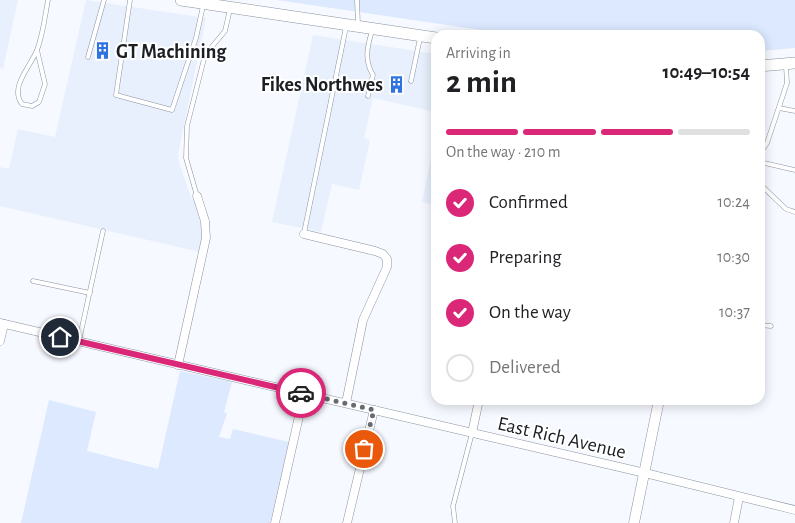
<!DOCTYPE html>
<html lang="en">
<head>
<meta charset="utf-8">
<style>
	body { margin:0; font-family:"Alegreya Sans",sans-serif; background:#f2f2f2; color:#202124; height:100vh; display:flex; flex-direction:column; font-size:19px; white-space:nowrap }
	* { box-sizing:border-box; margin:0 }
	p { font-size:16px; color:#757577 }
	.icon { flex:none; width:28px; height:28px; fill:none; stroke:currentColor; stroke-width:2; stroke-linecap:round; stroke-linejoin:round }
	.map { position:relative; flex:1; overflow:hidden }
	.drawer { position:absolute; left:431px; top:30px; width:334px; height:375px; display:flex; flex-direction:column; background:#fff; border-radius:15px; box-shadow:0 2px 12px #0003 }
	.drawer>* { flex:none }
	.pin { position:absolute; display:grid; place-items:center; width:42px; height:42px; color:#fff; margin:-21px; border:2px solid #fff; border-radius:50%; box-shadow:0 1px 5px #0007 }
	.courier { position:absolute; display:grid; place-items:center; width:50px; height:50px; margin:-25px; border:4px solid #db2777; border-radius:50%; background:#fff; color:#222; box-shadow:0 1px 6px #0007 }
	.overview em { font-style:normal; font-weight:700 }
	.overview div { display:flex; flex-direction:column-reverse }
	.overview { display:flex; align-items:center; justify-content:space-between; height:85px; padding:0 15px }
	h1 { font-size:32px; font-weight:700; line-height:38px }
	.bar { display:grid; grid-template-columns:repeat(4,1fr); gap:8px 5px; align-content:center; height:60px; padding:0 15px }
	.bar i { height:6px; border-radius:4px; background:#e0e0e0 }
	.bar .selected { background:#db2777 }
	.bar p { grid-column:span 4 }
	ol { padding:0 15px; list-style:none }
	li { display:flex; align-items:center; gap:15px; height:55px }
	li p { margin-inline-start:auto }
	li .icon { padding:5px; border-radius:50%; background:#db2777; color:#fff; stroke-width:4 }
	li:last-child { color:#757577 }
	li i { width:28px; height:28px; border:2px solid #e0e0e0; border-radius:50% }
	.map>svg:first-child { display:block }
</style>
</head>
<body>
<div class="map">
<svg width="795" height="523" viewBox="0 0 795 523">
	<rect width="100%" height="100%" fill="#f6f9ff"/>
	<!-- built -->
	<g fill="#e8f0fd">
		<path d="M0,0H18L3,69L0,68Z"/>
		<path d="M86,0L206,18L178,154L179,163L192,200L195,199L204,230L200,252L0,206V167L9,169L18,129L55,137Z"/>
		<path d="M313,35L436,54V112L373,98L364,138L370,140L359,190L332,184L321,232L272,222Z"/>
		<path d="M436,134V206L422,202Z"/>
	</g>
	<!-- green -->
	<g fill="#dce9fe">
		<path d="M277,0H795V48L760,51V35H515Z"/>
		<path d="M180,371L232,382L224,412L227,414L219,437L230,439L233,429L289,442L270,523H21L49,400L96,412L87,451L158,469Z"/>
	</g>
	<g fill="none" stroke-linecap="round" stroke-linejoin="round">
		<defs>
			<g id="lane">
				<path d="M130,0L116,95L172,110L196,38L203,6"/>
				<path d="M357,0L358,24"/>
				<path d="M37,50L45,84L39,102L32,106L22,104C9,87 31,66 37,50C43,35 45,16 48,0"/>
				<path d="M88,57L104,0"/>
				<path d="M411,81L420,38"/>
				<path d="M368,96L373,75C364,60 367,47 372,31"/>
				<path d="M779,108L795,111"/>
				<path d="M760,153L767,143L787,83L786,66"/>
				<path d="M760,162L795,170"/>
				<path d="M760,184L786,209L795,212"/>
				<path d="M197,196L186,158L187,126L205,55L225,31L230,9"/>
				<path d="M304,233L346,27"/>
				<path d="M33,281L90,293"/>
				<path d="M760,325L771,326"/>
				<path d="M79,341L103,231"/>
				<path d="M455,523L453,506L472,433"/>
			</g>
			<g id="street">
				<path d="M304,234L375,251L383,254L387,259V267L363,320L346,403"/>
				<path d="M0,323L645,473L795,510"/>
				<path d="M0,341L4,324"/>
				<path d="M178,365L206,238L205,221L197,196"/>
				<path d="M472,433L479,400"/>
				<path d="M275,523L304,394"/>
				<path d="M347,523L374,410"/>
				<path d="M734,523L739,497"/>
			</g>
			<path id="secondary" d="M634,523L659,400"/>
			<g id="primary">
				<path d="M181,0L436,38"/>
				<path d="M760,66L795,63"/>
			</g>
		</defs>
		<!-- lane casing -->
		<use href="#lane" stroke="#8a929f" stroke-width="5"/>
		<!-- street casing -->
		<use href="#street" stroke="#8a929f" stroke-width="9"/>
		<!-- secondary casing -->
		<use href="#secondary" stroke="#8a929f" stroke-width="11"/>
		<!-- primary casing -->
		<use href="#primary" stroke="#8a929f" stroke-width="12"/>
		<!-- lane -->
		<use href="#lane" stroke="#fff" stroke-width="4"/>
		<!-- street -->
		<use href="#street" stroke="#fff" stroke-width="8"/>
		<!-- secondary -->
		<use href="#secondary" stroke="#fff" stroke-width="10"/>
		<!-- primary -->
		<use href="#primary" stroke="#fff" stroke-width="11"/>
	</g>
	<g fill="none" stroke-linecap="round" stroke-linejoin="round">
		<!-- done -->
		<path stroke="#686b70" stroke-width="5" stroke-dasharray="0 9" d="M301,393L374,410L364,449"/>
		<!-- route -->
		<path stroke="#db2777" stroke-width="6" d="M60,337L301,393"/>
	</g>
	<!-- icons -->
	<defs>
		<symbol id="building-bare" viewBox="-9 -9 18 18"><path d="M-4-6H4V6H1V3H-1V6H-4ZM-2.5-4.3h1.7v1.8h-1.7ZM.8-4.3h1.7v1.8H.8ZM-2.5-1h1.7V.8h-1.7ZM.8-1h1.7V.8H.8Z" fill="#2e73e0" stroke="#fff" stroke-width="2.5" paint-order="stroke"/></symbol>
	</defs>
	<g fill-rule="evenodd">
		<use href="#building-bare" x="90" y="38" width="25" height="25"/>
		<use href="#building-bare" x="384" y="72" width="25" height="25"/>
	</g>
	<g text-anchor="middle" stroke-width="4" stroke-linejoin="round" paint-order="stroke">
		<!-- poi labels -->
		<g font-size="20" font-weight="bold" fill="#1b1e23" stroke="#fff" text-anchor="start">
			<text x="116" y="58">GT Machining</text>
			<text x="383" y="91" text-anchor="end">Fikes Northwes</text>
		</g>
		<!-- street labels -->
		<g font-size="20" fill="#1b1e23" stroke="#fff">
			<text transform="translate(562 437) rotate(13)" y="7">East Rich Avenue</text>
		</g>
	</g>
</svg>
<div class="pin" style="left:364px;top:449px;background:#ea580c"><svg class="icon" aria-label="bag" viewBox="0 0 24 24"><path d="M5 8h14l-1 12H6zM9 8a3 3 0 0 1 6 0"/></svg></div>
<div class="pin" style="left:60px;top:337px;background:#1f2937"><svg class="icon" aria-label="home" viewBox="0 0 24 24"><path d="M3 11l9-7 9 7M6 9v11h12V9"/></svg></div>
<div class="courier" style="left:301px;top:393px"><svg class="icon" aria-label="car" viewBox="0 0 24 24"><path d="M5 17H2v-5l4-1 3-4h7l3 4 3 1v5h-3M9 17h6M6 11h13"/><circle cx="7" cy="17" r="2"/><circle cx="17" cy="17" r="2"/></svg></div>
<section class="drawer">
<div class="overview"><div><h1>2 min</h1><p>Arriving in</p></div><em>10:49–10:54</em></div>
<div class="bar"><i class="selected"></i><i class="selected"></i><i class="selected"></i><i></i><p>On the way · 210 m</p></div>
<ol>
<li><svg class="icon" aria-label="check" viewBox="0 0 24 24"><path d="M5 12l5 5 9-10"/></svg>Confirmed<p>10:24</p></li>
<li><svg class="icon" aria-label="check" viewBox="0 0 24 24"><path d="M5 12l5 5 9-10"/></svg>Preparing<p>10:30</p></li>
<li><svg class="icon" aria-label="check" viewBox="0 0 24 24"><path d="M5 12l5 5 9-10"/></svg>On the way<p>10:37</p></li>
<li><i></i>Delivered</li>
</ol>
</section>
</div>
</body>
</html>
